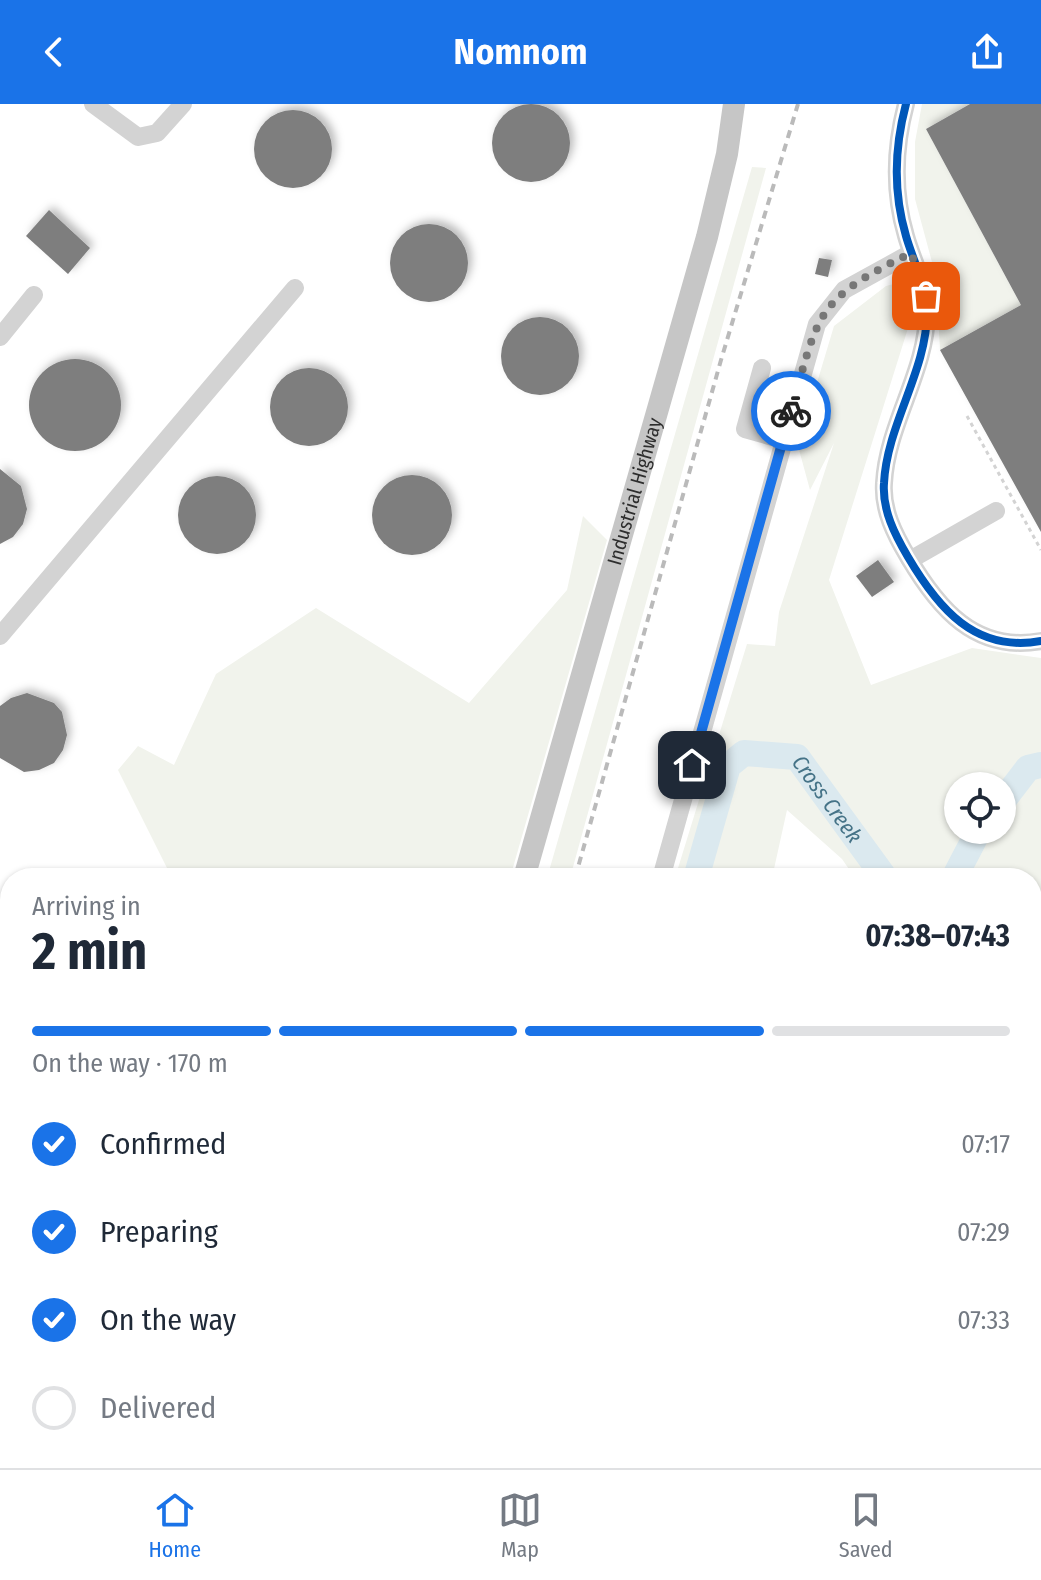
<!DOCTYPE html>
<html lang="en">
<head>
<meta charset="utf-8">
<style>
	body { margin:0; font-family:"Fira Sans Condensed",sans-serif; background:#f6f6f7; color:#1f2937; height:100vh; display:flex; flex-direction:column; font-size:30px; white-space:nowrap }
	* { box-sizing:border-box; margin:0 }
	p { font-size:26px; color:#747a83 }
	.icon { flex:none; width:44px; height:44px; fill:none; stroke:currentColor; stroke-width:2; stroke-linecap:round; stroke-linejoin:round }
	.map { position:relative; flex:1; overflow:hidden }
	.drawer { position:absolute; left:0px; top:764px; width:1042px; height:600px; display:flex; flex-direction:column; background:#fff; border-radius:32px 32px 0 0; box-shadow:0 2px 6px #0004 }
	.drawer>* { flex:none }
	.fabs { position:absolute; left:944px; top:668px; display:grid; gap:16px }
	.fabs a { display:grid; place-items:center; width:72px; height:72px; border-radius:50%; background:#fff; box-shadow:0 2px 6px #0004; font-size:40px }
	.pin { position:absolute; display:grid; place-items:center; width:68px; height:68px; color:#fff; margin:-34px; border-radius:16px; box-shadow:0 4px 12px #0006 }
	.courier { position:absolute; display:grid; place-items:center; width:80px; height:80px; margin:-40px; border:6px solid #1a73e8; border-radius:50%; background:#fff; color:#222; box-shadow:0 2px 10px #0007 }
	.summary em { font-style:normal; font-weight:700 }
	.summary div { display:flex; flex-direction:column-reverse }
	.summary { display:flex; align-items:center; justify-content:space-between; height:136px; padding:0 32px }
	h1 { font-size:52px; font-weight:700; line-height:60px }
	.bar { display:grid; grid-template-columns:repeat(4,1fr); gap:12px 8px; align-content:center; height:96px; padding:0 32px }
	.bar i { height:10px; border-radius:6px; background:#e0e1e3 }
	.bar .on { background:#1a73e8 }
	.bar p { grid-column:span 4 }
	ol { padding:0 32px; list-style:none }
	li { display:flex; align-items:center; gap:24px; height:88px }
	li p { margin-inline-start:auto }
	li .icon { padding:8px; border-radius:50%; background:#1a73e8; color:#fff; stroke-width:4 }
	li:last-child { color:#747a83 }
	li i { width:44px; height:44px; border:4px solid #e0e1e3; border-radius:50% }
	header { display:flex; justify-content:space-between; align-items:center; height:104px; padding:0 32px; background:#1a73e8; color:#fff; font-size:36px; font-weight:700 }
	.menu { display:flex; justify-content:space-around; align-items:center; height:112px; border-top:2px solid #e0e1e3; background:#fff; font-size:22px; color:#747a83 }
	.menu a { display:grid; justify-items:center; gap:4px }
	.menu .on { color:#1a73e8 }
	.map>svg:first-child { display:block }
</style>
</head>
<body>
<header><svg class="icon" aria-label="back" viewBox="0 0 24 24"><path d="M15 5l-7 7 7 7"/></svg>Nomnom<svg class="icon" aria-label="share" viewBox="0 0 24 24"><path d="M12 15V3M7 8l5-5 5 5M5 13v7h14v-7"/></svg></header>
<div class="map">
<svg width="1041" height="1364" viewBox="0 0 1041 1364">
	<defs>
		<filter id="shadow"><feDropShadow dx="4" dy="-4" stdDeviation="4" flood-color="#0004"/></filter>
	</defs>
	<rect width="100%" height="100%" fill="#fff"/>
	<!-- green -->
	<g fill="#f1f3ec" fill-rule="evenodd">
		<path d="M922,0H970L926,25L1021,201L940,246L936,173L915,95V38Z"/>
		<path d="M752,63L766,64L570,774H547Z"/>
		<path d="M905,177L914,205L829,476L871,581L972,544L1041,554V882H1032V774H855L842,755L787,706L772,774H675L747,540L775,542L779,508L834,339L810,386L798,342L834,222L886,182ZM958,682H1002V726H958Z"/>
		<path d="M583,412L607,436L510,774H172L118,666L138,642L174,661L216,570L316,504L469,599L567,486Z"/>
		<path d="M82,1354H338L335,1364H79Z"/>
	</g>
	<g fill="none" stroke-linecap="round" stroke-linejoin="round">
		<!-- river -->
		<g stroke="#dbe9ef" stroke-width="26">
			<path d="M1002,698L1028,664L1041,661"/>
			<path id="s1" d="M696,774L728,662L744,649L797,653L885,774"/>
			<path d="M954,774L979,726"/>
		</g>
	</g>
	<!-- building -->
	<g fill="#7e7e7e" filter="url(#shadow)">
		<path d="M970,0H1041V428L940,246L1021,201L926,25Z"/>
		<circle cx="531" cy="39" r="39"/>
		<circle cx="293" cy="45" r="39"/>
		<path d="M49,106L90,144L68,170L26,132Z"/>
		<circle cx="429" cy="159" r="39"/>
		<path d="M819,154L832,156L828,173L815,170Z"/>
		<circle cx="540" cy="252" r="39"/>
		<circle cx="75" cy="301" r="46"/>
		<circle cx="309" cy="303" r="39"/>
		<path d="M0,365L21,382L27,405L23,420L13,433L0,440Z"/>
		<circle cx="412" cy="411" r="40"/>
		<circle cx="217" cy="411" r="39"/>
		<path d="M878,456L894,478L872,493L856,472Z"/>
		<path d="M27,589L54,599L62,608L67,631L63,646L54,659L39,666L24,668L0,654V602L11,594Z"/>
	</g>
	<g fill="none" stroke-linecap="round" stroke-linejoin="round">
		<!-- path -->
		<path stroke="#d3d3d3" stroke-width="3" stroke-dasharray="4 4" stroke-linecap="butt" d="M967,312L1041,446"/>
		<!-- minor -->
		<g stroke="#d3d3d3" stroke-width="18">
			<path d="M93,0L138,33L157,29L183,0"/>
			<path d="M906,0C894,45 893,88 906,132C913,157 927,182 927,208C927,267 887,320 884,379C882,406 895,431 908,453C938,504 975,549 1041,537"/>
			<path d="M0,233L34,191"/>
			<path d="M762,264L745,325L783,336"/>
			<path d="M910,456L996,407"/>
			<path d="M0,532L295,184"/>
			<path d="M661,774L817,220L844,186L911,149"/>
			<path d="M1032,1022L1041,1024"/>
			<path d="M0,1211L10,1245"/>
			<path d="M0,1344L6,1364"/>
			<path d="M42,1354L45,1364"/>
			<path d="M515,1354L516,1364"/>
		</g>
		<!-- major -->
		<g stroke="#c6c6c6" stroke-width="22">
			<path id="s2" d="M524,774L707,133L727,50L734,0"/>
			<path d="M360,1364L363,1354"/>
		</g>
		<!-- rail -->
		<g stroke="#bababa" stroke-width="4" stroke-dasharray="8 6" stroke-linecap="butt">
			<path d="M575,774L721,256L798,0"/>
			<path d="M435,1364L438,1354"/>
		</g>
		<defs>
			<path id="cycleway" d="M906,0C894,45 893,88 906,132C913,157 927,182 927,208C927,267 887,320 884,379C882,406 895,431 908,453C938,504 975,549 1041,537"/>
		</defs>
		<!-- cycleway casing -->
		<use href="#cycleway" stroke="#fff" stroke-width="13"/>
		<!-- cycleway -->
		<use href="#cycleway" stroke="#0057b8" stroke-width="8"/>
	</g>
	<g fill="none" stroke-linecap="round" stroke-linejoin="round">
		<!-- done -->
		<path stroke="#777" stroke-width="8" stroke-dasharray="0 14.4" d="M791,307C819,208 815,196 911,149L926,192"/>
		<!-- route -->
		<path stroke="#1a73e8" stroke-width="10" d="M692,661L791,307"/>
	</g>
	<g text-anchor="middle" stroke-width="8" stroke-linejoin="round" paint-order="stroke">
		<!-- street labels -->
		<g font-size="20" fill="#2e2e2e" stroke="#fff">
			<text dy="7" stroke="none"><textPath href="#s2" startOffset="402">Industrial Highway</textPath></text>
		</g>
		<!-- water labels -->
		<g font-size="22" font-style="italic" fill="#457387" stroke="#fff">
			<text dy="8" stroke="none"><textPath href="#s1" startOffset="242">Cross Creek</textPath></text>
		</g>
	</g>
</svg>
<div class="fabs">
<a><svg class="icon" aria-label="locate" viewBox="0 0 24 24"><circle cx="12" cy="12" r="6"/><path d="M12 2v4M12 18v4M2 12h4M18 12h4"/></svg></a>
</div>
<div class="pin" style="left:926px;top:192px;background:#ea580c"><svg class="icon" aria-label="bag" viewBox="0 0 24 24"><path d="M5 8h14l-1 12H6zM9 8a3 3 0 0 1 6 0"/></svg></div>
<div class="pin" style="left:692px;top:661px;background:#1f2937"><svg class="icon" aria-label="home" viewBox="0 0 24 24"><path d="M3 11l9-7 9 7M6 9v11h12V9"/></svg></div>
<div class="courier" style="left:791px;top:307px"><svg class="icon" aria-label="bike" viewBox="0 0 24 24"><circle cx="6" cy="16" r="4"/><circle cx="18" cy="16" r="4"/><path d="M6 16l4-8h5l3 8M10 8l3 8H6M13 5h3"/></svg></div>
<section class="drawer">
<div class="summary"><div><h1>2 min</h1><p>Arriving in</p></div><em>07:38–07:43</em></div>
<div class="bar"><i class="on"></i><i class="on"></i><i class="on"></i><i></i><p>On the way · 170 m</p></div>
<ol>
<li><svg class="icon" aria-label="check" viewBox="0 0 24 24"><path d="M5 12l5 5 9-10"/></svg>Confirmed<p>07:17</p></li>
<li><svg class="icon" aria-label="check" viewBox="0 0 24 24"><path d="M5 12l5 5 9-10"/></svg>Preparing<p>07:29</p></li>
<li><svg class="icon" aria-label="check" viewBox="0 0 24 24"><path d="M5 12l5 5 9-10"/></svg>On the way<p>07:33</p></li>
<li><i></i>Delivered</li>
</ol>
</section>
</div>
<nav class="menu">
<a class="on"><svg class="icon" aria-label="home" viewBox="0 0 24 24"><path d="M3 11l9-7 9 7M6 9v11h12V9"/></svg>Home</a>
<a><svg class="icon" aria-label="map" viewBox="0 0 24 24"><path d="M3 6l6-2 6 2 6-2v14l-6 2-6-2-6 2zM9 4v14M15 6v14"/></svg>Map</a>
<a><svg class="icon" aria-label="saved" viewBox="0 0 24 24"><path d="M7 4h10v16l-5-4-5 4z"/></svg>Saved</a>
</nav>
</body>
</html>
